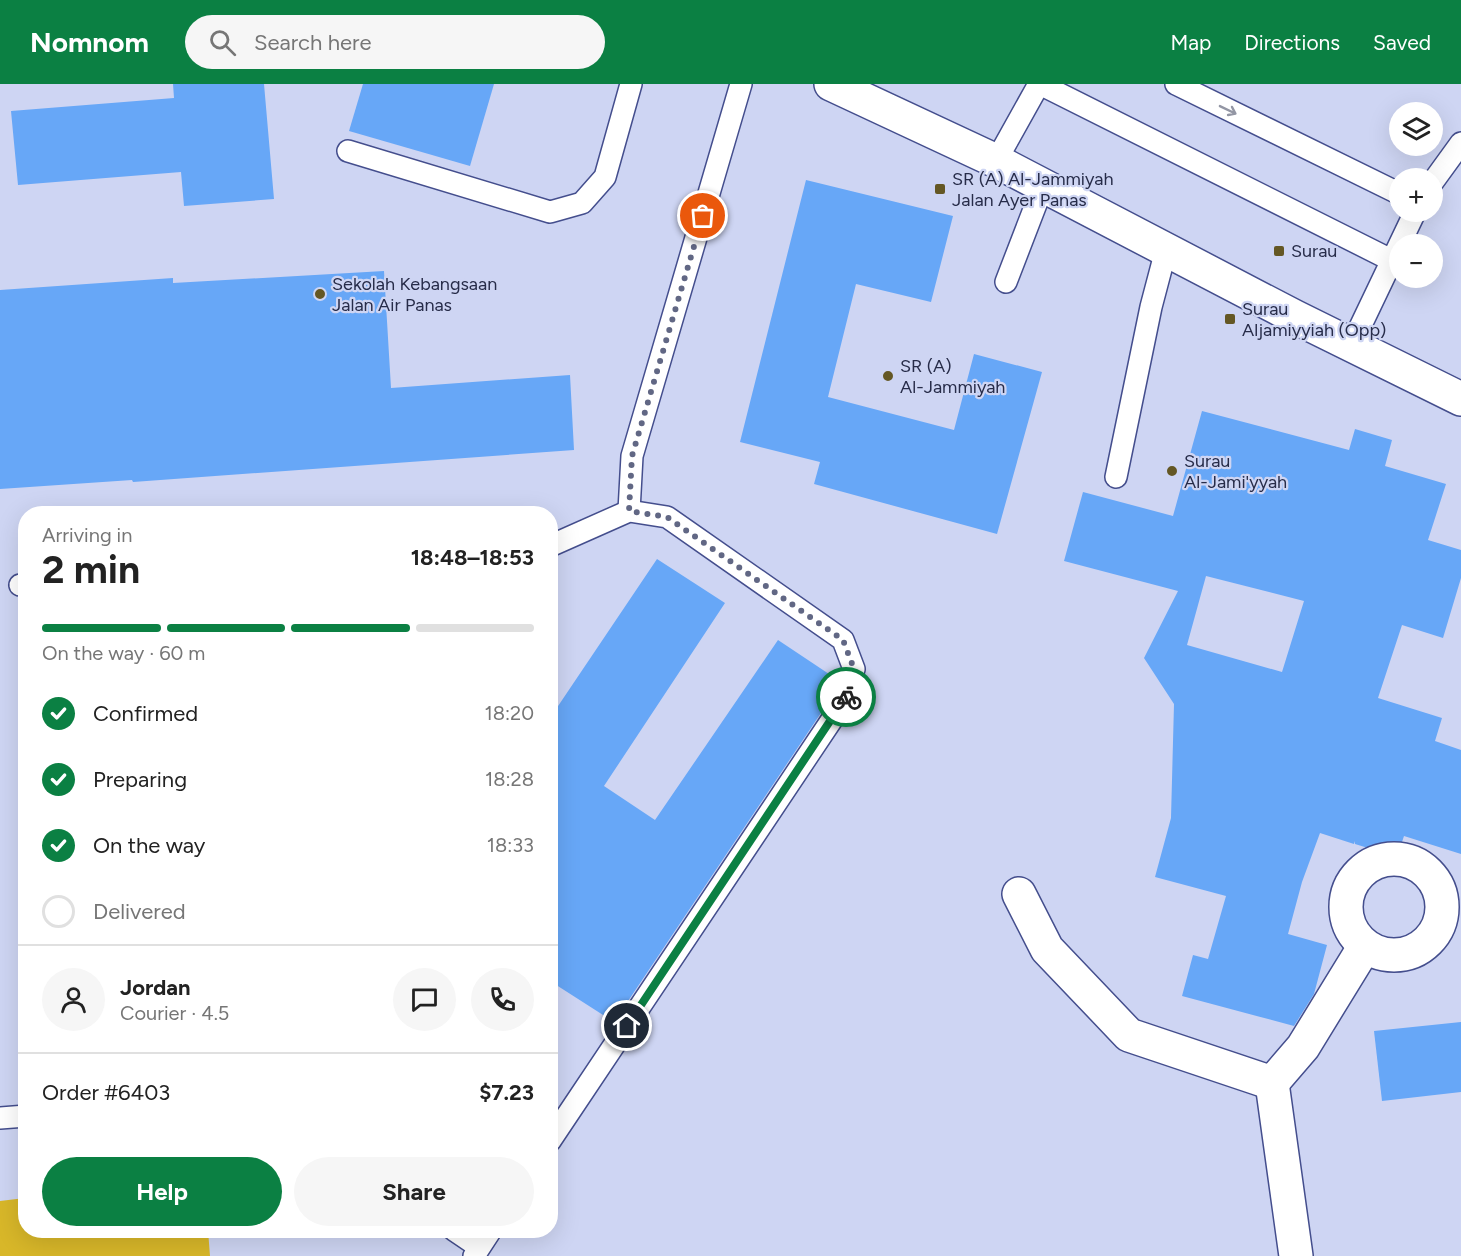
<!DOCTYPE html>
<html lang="en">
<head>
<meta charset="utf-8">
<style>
	body { margin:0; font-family:Figtree,sans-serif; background:#f6f6f6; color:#222; height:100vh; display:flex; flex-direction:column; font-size:22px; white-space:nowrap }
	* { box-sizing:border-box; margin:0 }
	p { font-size:20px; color:#767676 }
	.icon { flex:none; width:33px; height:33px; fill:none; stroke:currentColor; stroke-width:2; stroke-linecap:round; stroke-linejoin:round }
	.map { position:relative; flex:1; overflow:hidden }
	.details { position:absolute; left:18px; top:422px; width:540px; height:732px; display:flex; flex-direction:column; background:#fff; border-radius:24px; box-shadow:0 6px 24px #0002 }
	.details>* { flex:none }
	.tools { position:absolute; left:1389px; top:18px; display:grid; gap:12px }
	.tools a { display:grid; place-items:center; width:54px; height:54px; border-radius:50%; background:#fff; box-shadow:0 6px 24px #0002; font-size:30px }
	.pin { position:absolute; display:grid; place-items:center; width:51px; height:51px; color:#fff; margin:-26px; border:3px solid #fff; border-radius:50%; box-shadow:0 2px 6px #0007 }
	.courier { position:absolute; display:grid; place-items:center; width:60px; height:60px; margin:-30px; border:4px solid #0b8043; border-radius:50%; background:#fff; color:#222; box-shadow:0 2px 8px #0007 }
	.headline em { font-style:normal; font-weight:700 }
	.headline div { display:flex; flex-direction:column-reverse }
	.headline { display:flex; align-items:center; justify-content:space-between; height:102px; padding:0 24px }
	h1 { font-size:39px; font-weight:700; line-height:45px }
	.bar { display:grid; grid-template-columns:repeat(4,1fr); gap:9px 6px; align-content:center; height:72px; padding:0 24px }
	.bar i { height:8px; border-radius:4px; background:#e0e0e0 }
	.bar .current { background:#0b8043 }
	.bar p { grid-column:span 4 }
	.line { display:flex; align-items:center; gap:15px; padding:0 24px; border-top:2px solid #e0e0e0 }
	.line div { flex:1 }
	.round { display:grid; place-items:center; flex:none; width:63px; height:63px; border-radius:32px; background:#f6f6f6 }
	ol { padding:0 24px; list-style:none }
	li { display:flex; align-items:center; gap:18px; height:66px }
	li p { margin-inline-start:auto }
	li .icon { padding:6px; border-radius:50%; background:#0b8043; color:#fff; stroke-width:4 }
	li:last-child { color:#767676 }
	li i { width:33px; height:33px; border:3px solid #e0e0e0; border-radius:50% }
	.button { display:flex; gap:12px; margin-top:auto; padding:12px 24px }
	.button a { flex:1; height:69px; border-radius:36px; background:#0b8043; color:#fff; font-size:24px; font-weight:700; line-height:69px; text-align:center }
	.button a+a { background:#f6f6f6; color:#222 }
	header { display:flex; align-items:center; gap:36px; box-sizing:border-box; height:84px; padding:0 30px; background:#0b8043; color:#fff }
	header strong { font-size:28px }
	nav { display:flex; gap:33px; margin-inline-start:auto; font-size:21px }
	.search { width:420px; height:54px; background:#f6f6f6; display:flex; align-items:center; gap:15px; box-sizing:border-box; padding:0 21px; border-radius:33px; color:#767676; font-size:22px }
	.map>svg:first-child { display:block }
</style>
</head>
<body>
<header>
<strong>Nomnom</strong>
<div class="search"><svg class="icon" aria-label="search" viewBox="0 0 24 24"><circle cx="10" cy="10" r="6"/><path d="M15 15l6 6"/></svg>Search here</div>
<nav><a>Map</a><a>Directions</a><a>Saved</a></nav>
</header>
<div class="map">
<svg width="1461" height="1172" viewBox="0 0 1461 1172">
	<rect width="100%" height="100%" fill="#ced5f3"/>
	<!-- park -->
	<path fill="#d8b729" d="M25,1114L26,1146H208L210,1172H0V1117Z"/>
	<!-- building -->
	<g fill="#67a7f7" fill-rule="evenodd">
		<path d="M173,0H264L274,115L184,122L181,88L18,101L11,27L174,14Z"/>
		<path d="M363,0H494L470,82L349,47Z"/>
		<path d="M806,96L953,132L931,218L856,200L828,313L954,346L974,270L1042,288L997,450L814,400L820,378L740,358Z"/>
		<path d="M384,187L391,304L570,291L574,366L133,398L132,396L0,405V206L173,194V199Z"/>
		<path d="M1202,327L1349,366L1355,345L1392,356L1385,382L1446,400L1428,456L1461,466V494L1443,554L1402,541L1378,614L1442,634L1435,657L1461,666V770L1404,752L1397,773L1355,760L1354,757V760L1320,749L1302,798L1288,850L1327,861L1314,910L1294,942L1182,912L1193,871L1208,875L1226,812L1155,793L1171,734L1174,620L1144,574L1178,507L1064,477L1083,408L1173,432ZM1206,492L1304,517L1282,588L1187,561Z"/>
		<path d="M657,475L725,519L604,702L655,736L778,556L838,596L833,611L614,938L550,897V634Z"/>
		<path d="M1461,938V1008L1382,1017L1374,947Z"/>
	</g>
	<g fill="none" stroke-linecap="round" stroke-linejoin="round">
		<defs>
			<g id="lane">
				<path d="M1040,0L1391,176"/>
				<path d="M1176,0L1400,110"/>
				<path d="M348,67L550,128L582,119L605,93L631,0"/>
				<path d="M996,77L1039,0"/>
				<path d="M1432,99L1461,59"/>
				<path d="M1006,198L1043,102"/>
				<path d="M1351,262L1415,128"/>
				<path d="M1116,393L1151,223L1166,166"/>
				<path d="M629,427L632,372L741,0"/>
				<path d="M550,462L629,427L667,433L843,556L854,585L845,616L550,1057"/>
				<path d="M20,501L26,500"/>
				<path d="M0,1034L26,1032"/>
				<path d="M454,1146L479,1163"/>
				<path d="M474,1172L491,1146"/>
			</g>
			<g id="street">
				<circle cx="1394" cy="823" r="48"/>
				<path d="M1019,810L1047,865L1129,951L1272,999L1303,963L1365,862"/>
				<path d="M1272,999L1296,1172"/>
			</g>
			<path id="secondary" d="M831,0L996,77L1295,233L1461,315"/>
		</defs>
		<!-- lane casing -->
		<use href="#lane" stroke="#444e8d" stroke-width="24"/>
		<!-- street casing -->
		<use href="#street" stroke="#444e8d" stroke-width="36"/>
		<!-- secondary casing -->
		<use href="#secondary" stroke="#444e8d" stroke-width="36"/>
		<!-- lane -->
		<use href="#lane" stroke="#fff" stroke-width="21"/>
		<!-- street -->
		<use href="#street" stroke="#fff" stroke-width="33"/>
		<!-- secondary -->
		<use href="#secondary" stroke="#fff" stroke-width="33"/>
	</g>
	<!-- one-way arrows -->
	<defs><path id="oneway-shaft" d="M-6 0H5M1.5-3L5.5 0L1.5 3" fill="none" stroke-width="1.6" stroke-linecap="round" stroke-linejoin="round" transform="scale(1.5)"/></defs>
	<use stroke="#9396a4" href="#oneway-shaft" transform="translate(1228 26) rotate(26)"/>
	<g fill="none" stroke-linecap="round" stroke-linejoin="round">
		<!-- done -->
		<path stroke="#616784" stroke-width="6" stroke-dasharray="0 10.8" d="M703,132L632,372L629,427L667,433L843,556L854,585L846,613"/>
		<!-- route -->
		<path stroke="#0b8043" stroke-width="8" d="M627,942L846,613"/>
	</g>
	<!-- markers -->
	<g fill="#645724" stroke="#ced5f3" stroke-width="2">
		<rect x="934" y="99" width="12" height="12" rx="3"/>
		<rect x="1273" y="161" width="12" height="12" rx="3"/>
		<circle cx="320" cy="210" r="6"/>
		<rect x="1224" y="229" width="12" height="12" rx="3"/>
		<circle cx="888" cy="292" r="6"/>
		<circle cx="1172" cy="387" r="6"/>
	</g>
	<g text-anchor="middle" stroke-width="4.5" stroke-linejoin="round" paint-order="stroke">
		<!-- poi labels -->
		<g font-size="18" fill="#272c49" stroke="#ced5f3" text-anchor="start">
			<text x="952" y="101">SR (A) Al-Jammiyah<tspan x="952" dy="21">Jalan Ayer Panas</tspan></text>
			<text x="1291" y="173">Surau</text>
			<text x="332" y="206">Sekolah Kebangsaan<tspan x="332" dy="21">Jalan Air Panas</tspan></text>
			<text x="1242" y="231">Surau<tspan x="1242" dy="21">Aljamiyyiah (Opp)</tspan></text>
			<text x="900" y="288">SR (A)<tspan x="900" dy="21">Al-Jammiyah</tspan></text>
			<text x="1184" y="383">Surau<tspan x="1184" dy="21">Al-Jami'yyah</tspan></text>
		</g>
	</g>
</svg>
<div class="tools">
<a><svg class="icon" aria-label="layers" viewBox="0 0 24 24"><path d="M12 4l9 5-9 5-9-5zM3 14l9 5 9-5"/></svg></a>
<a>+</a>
<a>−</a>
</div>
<div class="pin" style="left:703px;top:132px;background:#ea580c"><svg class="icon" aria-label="bag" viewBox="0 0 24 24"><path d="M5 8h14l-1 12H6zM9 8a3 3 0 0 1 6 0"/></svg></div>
<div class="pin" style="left:627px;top:942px;background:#1f2937"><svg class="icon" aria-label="home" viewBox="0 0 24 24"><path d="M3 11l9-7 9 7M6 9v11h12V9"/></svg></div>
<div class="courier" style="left:846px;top:613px"><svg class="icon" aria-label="bike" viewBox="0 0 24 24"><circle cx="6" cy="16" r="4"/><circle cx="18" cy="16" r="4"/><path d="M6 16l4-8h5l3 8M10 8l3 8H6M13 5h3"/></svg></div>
<section class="details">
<div class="headline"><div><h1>2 min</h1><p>Arriving in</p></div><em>18:48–18:53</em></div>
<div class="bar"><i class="current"></i><i class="current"></i><i class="current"></i><i></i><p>On the way · 60 m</p></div>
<ol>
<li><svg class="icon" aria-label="check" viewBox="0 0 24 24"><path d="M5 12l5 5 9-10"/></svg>Confirmed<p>18:20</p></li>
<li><svg class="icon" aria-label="check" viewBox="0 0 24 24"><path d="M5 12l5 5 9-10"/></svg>Preparing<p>18:28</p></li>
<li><svg class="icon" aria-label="check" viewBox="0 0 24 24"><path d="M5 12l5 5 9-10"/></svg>On the way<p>18:33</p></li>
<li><i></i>Delivered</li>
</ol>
<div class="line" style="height:108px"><a class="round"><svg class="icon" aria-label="person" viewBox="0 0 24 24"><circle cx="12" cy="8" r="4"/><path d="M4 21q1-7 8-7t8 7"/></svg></a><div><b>Jordan</b><p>Courier · 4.5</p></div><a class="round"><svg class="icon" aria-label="chat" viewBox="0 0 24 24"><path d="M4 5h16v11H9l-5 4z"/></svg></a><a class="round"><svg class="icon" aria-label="phone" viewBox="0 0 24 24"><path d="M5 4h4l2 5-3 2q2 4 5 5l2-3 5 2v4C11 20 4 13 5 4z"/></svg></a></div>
<div class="line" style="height:78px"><div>Order #6403</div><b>$7.23</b></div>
<div class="button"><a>Help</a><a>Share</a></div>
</section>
</div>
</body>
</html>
